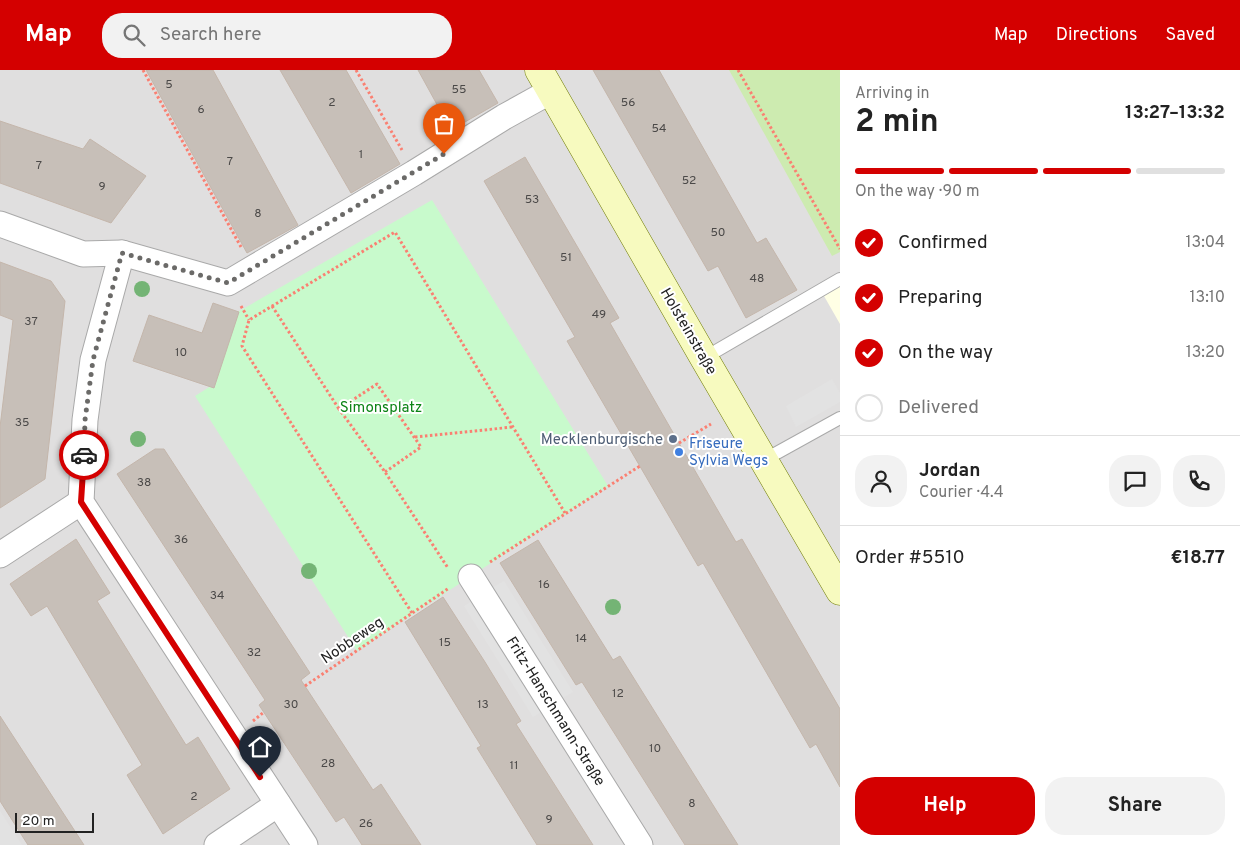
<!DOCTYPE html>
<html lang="en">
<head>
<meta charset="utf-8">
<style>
	body { margin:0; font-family:Overpass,sans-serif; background:#f2f2f2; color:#222; height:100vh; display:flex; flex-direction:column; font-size:19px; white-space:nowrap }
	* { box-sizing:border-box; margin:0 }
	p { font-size:16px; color:#767676 }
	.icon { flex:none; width:28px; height:28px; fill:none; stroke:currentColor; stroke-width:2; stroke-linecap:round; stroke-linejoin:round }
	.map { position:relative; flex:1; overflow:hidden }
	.sheet { display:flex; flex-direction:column; background:#fff; width:400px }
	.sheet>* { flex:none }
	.scale { position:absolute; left:15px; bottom:12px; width:79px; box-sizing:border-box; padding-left:5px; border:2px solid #222; border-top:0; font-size:14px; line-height:18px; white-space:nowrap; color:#222; -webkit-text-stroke:4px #fff; paint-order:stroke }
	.pin { position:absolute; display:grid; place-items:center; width:42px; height:42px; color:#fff; margin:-51px -21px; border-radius:50% 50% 50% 0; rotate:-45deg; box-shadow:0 0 5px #0007 }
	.pin .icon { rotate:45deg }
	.courier { position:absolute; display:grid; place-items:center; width:50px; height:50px; margin:-25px; border:4px solid #d40000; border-radius:50%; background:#fff; color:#222; box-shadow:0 1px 6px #0007 }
	.head em { font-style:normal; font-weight:700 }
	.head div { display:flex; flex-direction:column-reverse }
	.head { display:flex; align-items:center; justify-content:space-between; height:85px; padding:0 15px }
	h1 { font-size:32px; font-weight:700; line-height:38px }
	.bar { display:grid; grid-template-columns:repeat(4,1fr); gap:8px 5px; align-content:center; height:60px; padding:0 15px }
	.bar i { height:6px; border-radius:4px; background:#e0e0e0 }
	.bar .selected { background:#d40000 }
	.bar p { grid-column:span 4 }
	.line { display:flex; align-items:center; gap:12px; padding:0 15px; border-top:1px solid #e0e0e0 }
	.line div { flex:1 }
	.round { display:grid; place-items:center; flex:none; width:52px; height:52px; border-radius:20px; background:#f2f2f2 }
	ol { padding:0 15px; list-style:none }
	li { display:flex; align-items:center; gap:15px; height:55px }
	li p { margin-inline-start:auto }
	li .icon { padding:5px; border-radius:50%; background:#d40000; color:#fff; stroke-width:4 }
	li:last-child { color:#767676 }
	li i { width:28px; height:28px; border:2px solid #e0e0e0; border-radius:50% }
	.cta { display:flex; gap:10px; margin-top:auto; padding:10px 15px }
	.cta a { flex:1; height:58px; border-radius:20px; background:#d40000; color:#fff; font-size:20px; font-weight:700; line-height:58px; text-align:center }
	.cta a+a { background:#f2f2f2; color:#222 }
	header { display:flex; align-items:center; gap:30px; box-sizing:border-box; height:70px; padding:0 25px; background:#d40000; color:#fff }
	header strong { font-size:24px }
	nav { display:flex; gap:28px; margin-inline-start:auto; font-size:18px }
	.search { width:350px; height:45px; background:#f2f2f2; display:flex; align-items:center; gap:12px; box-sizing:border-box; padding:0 18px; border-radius:20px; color:#767676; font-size:19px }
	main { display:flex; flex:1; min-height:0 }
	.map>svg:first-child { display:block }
</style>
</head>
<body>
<header>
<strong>Map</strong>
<div class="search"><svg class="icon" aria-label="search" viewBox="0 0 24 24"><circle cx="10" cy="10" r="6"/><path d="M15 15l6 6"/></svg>Search here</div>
<nav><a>Map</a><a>Directions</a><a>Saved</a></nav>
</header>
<main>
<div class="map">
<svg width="840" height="775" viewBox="0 0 840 775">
	<rect width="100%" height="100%" fill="#f2efe9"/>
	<!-- residential -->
	<rect fill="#e0dfdf" x="0" y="0" width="840" height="775"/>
	<!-- education -->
	<path fill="#ffffe5" d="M840,215V254L824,226Z"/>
	<!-- grass -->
	<path fill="#cdebb0" d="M729,0H840V182L832,186Z"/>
	<!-- park -->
	<path fill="#c8facc" d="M432,130L608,416L357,581L195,326L211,316L236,243Z"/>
	<!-- parking -->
	<g fill="#e2e2e2">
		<path d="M832,309L840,323V332L796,357L786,336Z"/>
		<path d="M504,511L573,622L559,630L490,519Z"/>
		<path d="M477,528L546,639L533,647L464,536Z"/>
		<path d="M0,741L22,775H0Z"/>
	</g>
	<!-- building -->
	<g fill="#c7bfb8" stroke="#c4b6ab">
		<path d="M146,0H213L298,155L247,183Z"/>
		<path d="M280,0H346L400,94L351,123Z"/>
		<path d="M418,0H479L498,33L451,60Z"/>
		<path d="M593,0H659L757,173L766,168L797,220L746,248L718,196L708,201Z"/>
		<path d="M0,51L83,79L90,69L146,106L111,153L0,113Z"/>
		<path d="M525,87L619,248L610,253L736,472L742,469L840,639V717L816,674L810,678L703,493L698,496L567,271L575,267L484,111Z"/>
		<path d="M0,192L51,211L65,231L45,409L0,438V357L13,250L0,245Z"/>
		<path d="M213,233L239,242L214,318L133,291L149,245L202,263Z"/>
		<path d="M155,379H164L310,603L301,610L373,720L381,714L421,775H362L344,747L336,752L259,635L265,630L117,404Z"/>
		<path d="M76,469L110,523L97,531L186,675L198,667L230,719L163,764L127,705L142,695L47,536L31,546L10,514Z"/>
		<path d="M538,470L613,590L620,586L738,775H685L582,612L576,615L500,493Z"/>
		<path d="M443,527L485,592L521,651L516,654L593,775H537L477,678L481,676L405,552Z"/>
		<path d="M0,646L84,775H28L0,731Z"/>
	</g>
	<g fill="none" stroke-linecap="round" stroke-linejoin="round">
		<defs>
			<g id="lane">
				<path d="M704,288L840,209"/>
				<path d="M764,390L840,348"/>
			</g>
			<g id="street">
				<path d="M0,154L83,184L122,183L228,213L414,103L504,47L551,21"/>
				<path d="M122,183L93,290L85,350L81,432L305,775"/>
				<path d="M0,485L81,432"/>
				<path d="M471,507L640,775"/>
				<path d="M217,775L278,734"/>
			</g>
			<path id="secondary" d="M539,0L704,288L840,521"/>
		</defs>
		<!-- lane casing -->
		<use href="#lane" stroke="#a9a9a9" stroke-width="14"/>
		<!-- street casing -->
		<use href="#street" stroke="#a9a9a9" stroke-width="27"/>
		<!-- secondary casing -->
		<use href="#secondary" stroke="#707d05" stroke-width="29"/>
		<!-- path -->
		<g stroke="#fa8072" stroke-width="3" stroke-dasharray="2.5 2.5" stroke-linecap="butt">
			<path d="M143,0L241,177"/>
			<path d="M356,0L402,80"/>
			<path d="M738,0L840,179"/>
			<path d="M241,236L249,250"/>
			<path d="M272,236L339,339"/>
			<path d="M415,367L513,357"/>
			<path d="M679,373L711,354"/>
			<path d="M385,402L421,377L377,314L339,339L385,402L448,498"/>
			<path d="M490,492L640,396"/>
			<path d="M412,543L242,276L249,250L395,162L565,443"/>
			<path d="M305,616L449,518"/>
			<path d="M253,651L264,642"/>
		</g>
		<!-- lane -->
		<use href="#lane" stroke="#fff" stroke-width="12"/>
		<!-- street -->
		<use href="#street" stroke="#fff" stroke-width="25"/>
		<!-- secondary -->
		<use href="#secondary" stroke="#f7fabf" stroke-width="28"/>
	</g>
	<!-- trees -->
	<g fill="#74b475">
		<circle cx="142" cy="219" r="8"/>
		<circle cx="138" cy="369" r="8"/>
		<circle cx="309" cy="501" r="8"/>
		<circle cx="613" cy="537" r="8"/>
	</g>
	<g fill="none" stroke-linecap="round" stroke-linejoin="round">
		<!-- done -->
		<path stroke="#6b6a68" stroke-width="5" stroke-dasharray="0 9" d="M84,385L85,350L93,290L122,183L228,213L444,84"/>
		<!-- route -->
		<path stroke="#d40000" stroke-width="6" d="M84,385L81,432L260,707"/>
	</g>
	<!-- markers -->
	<circle fill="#5c6f8a" stroke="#fff" stroke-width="2" cx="673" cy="369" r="5"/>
	<circle fill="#3f7fe0" stroke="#fff" stroke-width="2" cx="679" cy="382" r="5"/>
	<g text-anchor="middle" stroke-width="4" stroke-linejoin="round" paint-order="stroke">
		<!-- number labels -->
		<g font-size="12" fill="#4b4948">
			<text x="169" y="18">5</text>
			<text x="459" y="23">55</text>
			<text x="332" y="36">2</text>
			<text x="628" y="36">56</text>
			<text x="201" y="43">6</text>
			<text x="659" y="62">54</text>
			<text x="361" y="88">1</text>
			<text x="230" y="95">7</text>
			<text x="39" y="99">7</text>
			<text x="689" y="114">52</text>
			<text x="102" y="120">9</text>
			<text x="532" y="133">53</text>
			<text x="258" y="147">8</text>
			<text x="718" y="166">50</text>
			<text x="566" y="191">51</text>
			<text x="757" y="212">48</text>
			<text x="599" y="248">49</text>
			<text x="31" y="255">37</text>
			<text x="181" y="286">10</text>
			<text x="22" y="356">35</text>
			<text x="144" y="416">38</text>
			<text x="181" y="473">36</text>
			<text x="544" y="518">16</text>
			<text x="217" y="529">34</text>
			<text x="581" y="572">14</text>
			<text x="445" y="576">15</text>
			<text x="254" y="586">32</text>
			<text x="618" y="627">12</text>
			<text x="291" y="638">30</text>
			<text x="483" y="638">13</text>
			<text x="655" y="682">10</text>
			<text x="328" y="697">28</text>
			<text x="514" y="699">11</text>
			<text x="194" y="730">2</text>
			<text x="692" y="737">8</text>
			<text x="549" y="753">9</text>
			<text x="366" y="757">26</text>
		</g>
		<!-- street labels -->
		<g font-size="15" fill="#222" stroke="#fff">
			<text transform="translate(689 261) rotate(60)" y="5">Holsteinstraße</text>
			<text transform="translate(352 570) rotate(-34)" y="5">Nobbeweg</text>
			<text transform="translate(556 641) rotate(58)" y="5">Fritz-Hanschmann-Straße</text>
		</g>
		<!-- park labels -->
		<g font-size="15" fill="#0c8416" stroke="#fff">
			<text x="381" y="342">Simonsplatz</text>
		</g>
		<!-- service labels -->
		<g font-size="15" fill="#4e5e75" stroke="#fff" text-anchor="end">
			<text x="663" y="374">Mecklenburgische</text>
		</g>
		<!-- shop labels -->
		<g font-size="15" fill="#366cbe" stroke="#fff" text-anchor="start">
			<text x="689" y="378">Friseure<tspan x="689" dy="17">Sylvia Wegs</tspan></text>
		</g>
	</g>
</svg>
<div class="scale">20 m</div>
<div class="pin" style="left:444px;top:84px;background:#ea580c"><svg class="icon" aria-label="bag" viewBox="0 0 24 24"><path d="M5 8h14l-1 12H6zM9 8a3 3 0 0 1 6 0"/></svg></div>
<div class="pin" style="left:260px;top:707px;background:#1f2937"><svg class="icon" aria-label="home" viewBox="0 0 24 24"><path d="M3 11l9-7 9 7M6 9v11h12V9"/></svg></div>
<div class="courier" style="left:84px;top:385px"><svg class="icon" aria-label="car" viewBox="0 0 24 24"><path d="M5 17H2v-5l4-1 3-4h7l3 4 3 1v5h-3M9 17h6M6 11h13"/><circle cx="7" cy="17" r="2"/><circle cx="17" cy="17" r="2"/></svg></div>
</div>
<section class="sheet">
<div class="head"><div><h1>2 min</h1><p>Arriving in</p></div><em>13:27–13:32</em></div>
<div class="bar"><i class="selected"></i><i class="selected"></i><i class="selected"></i><i></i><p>On the way · 90 m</p></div>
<ol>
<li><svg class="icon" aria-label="check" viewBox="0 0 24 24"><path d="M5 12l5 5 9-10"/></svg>Confirmed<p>13:04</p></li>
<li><svg class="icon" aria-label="check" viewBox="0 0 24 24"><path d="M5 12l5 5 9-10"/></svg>Preparing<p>13:10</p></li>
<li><svg class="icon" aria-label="check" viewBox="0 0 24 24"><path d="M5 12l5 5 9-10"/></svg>On the way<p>13:20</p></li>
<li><i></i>Delivered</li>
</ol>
<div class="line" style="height:90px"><a class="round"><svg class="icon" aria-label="person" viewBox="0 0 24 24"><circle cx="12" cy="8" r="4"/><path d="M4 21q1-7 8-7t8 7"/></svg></a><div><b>Jordan</b><p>Courier · 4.4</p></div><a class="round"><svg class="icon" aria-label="chat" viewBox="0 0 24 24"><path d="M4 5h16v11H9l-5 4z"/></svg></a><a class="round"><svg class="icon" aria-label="phone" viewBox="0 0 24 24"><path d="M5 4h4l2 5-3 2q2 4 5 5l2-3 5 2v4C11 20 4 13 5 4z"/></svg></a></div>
<div class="line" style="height:65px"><div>Order #5510</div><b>€18.77</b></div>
<div class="cta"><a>Help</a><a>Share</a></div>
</section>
</main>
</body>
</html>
